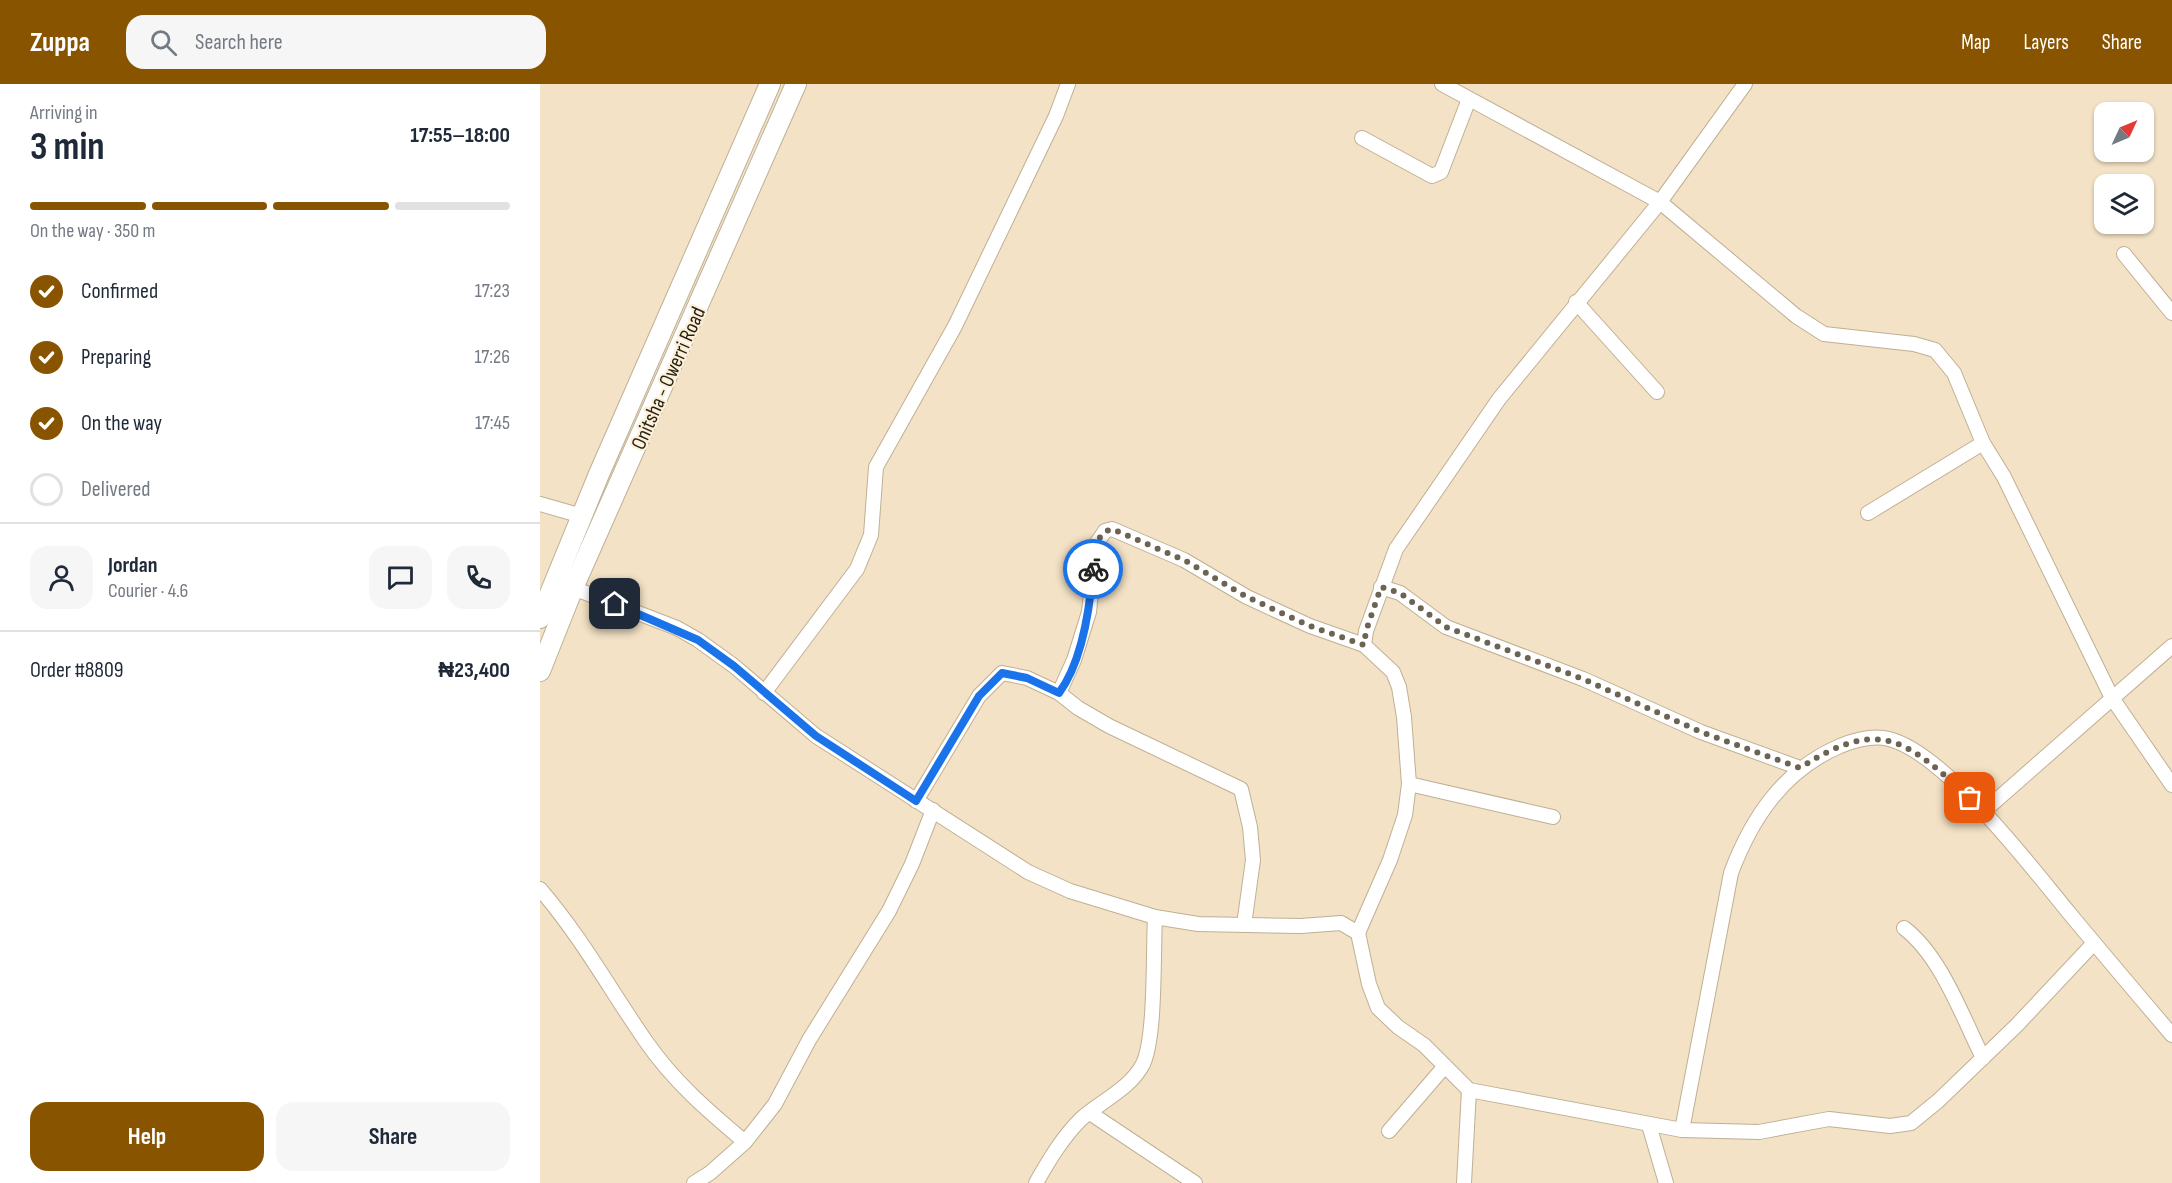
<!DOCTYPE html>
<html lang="en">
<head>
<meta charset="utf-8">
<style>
	body { margin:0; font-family:"Sofia Sans Condensed",sans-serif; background:#f6f6f7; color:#1f2937; height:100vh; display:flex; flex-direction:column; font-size:22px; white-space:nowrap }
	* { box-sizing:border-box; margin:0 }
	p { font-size:20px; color:#747a83 }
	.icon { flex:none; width:33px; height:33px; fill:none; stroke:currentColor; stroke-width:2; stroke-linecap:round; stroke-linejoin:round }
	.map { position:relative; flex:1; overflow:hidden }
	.drawer { display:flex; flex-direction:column; background:#fff; width:540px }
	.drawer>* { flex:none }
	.needle { width:39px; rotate:46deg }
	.tools { position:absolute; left:1554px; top:18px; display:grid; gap:12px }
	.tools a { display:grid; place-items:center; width:60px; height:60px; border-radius:12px; background:#fff; box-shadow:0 2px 4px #0004; font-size:30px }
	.pin { position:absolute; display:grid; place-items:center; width:51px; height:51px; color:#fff; margin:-26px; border-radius:12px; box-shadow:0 3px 9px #0006 }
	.courier { position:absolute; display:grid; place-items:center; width:60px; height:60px; margin:-30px; border:4px solid #1a73e8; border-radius:50%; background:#fff; color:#222; box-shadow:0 2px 8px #0007 }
	.overview em { font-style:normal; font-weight:700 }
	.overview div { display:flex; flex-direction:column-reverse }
	.overview { display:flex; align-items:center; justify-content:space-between; height:102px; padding:0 30px }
	h1 { font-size:39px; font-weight:700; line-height:45px }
	.bar { display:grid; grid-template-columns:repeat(4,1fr); gap:9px 6px; align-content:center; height:72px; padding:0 30px }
	.bar i { height:8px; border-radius:4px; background:#e0e1e3 }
	.bar .current { background:#895400 }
	.bar p { grid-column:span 4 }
	.line { display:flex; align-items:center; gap:15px; padding:0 30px; border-top:2px solid #e0e1e3 }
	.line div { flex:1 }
	.round { display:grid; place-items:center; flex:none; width:63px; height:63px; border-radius:18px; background:#f6f6f7 }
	ol { padding:0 30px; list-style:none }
	li { display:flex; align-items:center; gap:18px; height:66px }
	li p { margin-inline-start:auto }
	li .icon { padding:6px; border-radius:50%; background:#895400; color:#fff; stroke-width:4 }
	li:last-child { color:#747a83 }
	li i { width:33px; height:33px; border:3px solid #e0e1e3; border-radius:50% }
	.button { display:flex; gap:12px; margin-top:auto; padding:12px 30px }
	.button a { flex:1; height:69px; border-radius:18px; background:#895400; color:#fff; font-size:24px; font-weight:700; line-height:69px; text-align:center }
	.button a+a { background:#f6f6f7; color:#1f2937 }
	header { display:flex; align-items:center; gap:36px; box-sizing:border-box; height:84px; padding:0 30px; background:#895400; color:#fff }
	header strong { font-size:28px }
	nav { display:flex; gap:33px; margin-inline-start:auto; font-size:21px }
	.search { width:420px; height:54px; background:#f6f6f7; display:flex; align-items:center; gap:15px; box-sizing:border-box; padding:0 21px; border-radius:18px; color:#747a83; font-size:22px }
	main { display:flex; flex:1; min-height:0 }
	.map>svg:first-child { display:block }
</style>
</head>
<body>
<header>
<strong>Zuppa</strong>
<div class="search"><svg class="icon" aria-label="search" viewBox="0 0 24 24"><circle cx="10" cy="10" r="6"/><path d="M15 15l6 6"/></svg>Search here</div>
<nav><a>Map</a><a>Layers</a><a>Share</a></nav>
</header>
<main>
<section class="drawer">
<div class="overview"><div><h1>3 min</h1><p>Arriving in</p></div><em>17:55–18:00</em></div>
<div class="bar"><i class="current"></i><i class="current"></i><i class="current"></i><i></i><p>On the way · 350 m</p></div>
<ol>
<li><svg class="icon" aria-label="check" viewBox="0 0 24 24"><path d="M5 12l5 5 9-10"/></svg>Confirmed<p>17:23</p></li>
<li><svg class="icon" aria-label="check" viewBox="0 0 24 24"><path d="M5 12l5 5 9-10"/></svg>Preparing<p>17:26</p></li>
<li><svg class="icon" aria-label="check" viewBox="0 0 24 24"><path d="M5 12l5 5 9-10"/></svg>On the way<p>17:45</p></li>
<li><i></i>Delivered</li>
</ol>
<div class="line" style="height:108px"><a class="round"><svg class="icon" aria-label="person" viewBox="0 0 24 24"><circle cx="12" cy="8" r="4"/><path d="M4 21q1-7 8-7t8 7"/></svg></a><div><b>Jordan</b><p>Courier · 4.6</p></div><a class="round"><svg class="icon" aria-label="chat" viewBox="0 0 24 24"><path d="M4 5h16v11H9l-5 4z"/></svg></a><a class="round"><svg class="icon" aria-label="phone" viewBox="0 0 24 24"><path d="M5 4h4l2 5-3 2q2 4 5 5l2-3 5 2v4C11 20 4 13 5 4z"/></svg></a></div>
<div class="line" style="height:78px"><div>Order #8809</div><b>₦23,400</b></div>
<div class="button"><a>Help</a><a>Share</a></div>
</section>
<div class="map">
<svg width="1632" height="1099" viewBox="0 0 1632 1099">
	<rect width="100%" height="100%" fill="#f3e2c5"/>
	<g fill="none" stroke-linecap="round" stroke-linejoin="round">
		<defs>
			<g id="minor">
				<path d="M902,0L1120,118L1256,232L1284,250L1374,260L1395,266L1414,289L1443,359L1464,393L1572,614L1632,701"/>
				<path d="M822,54L892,92L901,88L929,15"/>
				<path d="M1584,170L1632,229"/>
				<path d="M1036,218L1117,308"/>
				<path d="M0,420L42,432"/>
				<path d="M1328,429L1443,359"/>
				<path d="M841,503L860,509L906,543L1043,595L1161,648L1260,684"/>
				<path d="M33,504L137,544L158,556L194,582L276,652L488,788L530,807L615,833L658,840L761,842L801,839L818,849L829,900L838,924L858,943L884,961L929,1006L1142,1046L1219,1048L1289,1035L1350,1042L1371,1039L1398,1017L1477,941L1554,859"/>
				<path d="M824,561L826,547L856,465L959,315L1120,118L1205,0"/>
				<path d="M224,609L317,485L331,451L336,383L415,242L516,32L528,0"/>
				<path d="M519,609L534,576L549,528L556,460L565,447L572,445L644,476L707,513L770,542L824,561L853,588L859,603L864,633L869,700L865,731L850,776L818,849"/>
				<path d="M869,700L1013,733"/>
				<path d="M376,717L439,612L462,589L487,594L519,609L538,624L569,642L701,705L710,743L713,776L704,841"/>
				<path d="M1444,727L1632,562"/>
				<path d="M0,805C42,854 69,904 105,956C133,997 168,1027 205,1058L170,1089L154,1099"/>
				<path d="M1364,844C1401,872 1422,932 1443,974"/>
				<path d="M550,1029L655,1099"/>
				<path d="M1109,1041L1126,1099"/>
				<path d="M1142,1046L1191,789C1212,733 1244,686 1300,662C1315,656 1333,651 1349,655C1405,669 1492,784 1530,830C1564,871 1598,911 1632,951"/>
				<path d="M849,1047L905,982"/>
				<path d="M205,1058L235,1020L269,956L349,827L372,780L393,726"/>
				<path d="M496,1099C509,1076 522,1054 541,1035C561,1017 590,1005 603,980C616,952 613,868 615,833"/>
				<path d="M924,1099L929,1006"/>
			</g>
			<g id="highway">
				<path d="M0,534L59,390L230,0"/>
				<path d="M0,587L33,504L256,0"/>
			</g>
		</defs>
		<!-- minor casing -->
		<use href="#minor" stroke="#bfb094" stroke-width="16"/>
		<!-- highway casing -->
		<use href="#highway" stroke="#bfb094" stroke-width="22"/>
		<!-- minor -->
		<use href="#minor" stroke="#fff" stroke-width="14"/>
		<!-- highway -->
		<use href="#highway" stroke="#fff" stroke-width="20"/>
	</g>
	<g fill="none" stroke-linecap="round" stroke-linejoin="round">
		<!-- done -->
		<path stroke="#6d6352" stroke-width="6" stroke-dasharray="0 10.8" d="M553,485C555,470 554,450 572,445L644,476L707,513L770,542L824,561L826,547L841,503L860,509L906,543L1043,595L1161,648L1260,684C1340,632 1366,656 1430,714"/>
		<!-- route -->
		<path stroke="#1a73e8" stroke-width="8" d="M75,520L158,556L194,582L276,652L376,717L439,612L462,589L487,594L519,609C542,578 550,523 553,485"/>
	</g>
	<g text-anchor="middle" stroke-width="4.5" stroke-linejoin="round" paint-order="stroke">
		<!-- street labels -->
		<g font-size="21" fill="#251f14" stroke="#fdf0d9">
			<text transform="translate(128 294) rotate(-66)" y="7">Onitsha - Owerri Road</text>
		</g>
	</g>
</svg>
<div class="tools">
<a><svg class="needle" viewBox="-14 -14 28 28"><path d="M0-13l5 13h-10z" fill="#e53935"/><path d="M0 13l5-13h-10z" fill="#747a83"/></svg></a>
<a><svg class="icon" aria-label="layers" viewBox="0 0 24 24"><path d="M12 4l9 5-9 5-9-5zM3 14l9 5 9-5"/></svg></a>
</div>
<div class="pin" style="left:1430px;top:714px;background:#ea580c"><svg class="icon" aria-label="bag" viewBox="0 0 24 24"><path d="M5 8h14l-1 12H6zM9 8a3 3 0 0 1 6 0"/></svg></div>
<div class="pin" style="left:75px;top:520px;background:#1f2937"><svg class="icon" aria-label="home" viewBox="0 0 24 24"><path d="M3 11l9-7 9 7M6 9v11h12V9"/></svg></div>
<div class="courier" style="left:553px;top:485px"><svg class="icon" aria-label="bike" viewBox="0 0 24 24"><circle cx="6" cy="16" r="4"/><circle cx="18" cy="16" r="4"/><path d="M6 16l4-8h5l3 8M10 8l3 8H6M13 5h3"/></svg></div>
</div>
</main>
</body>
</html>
